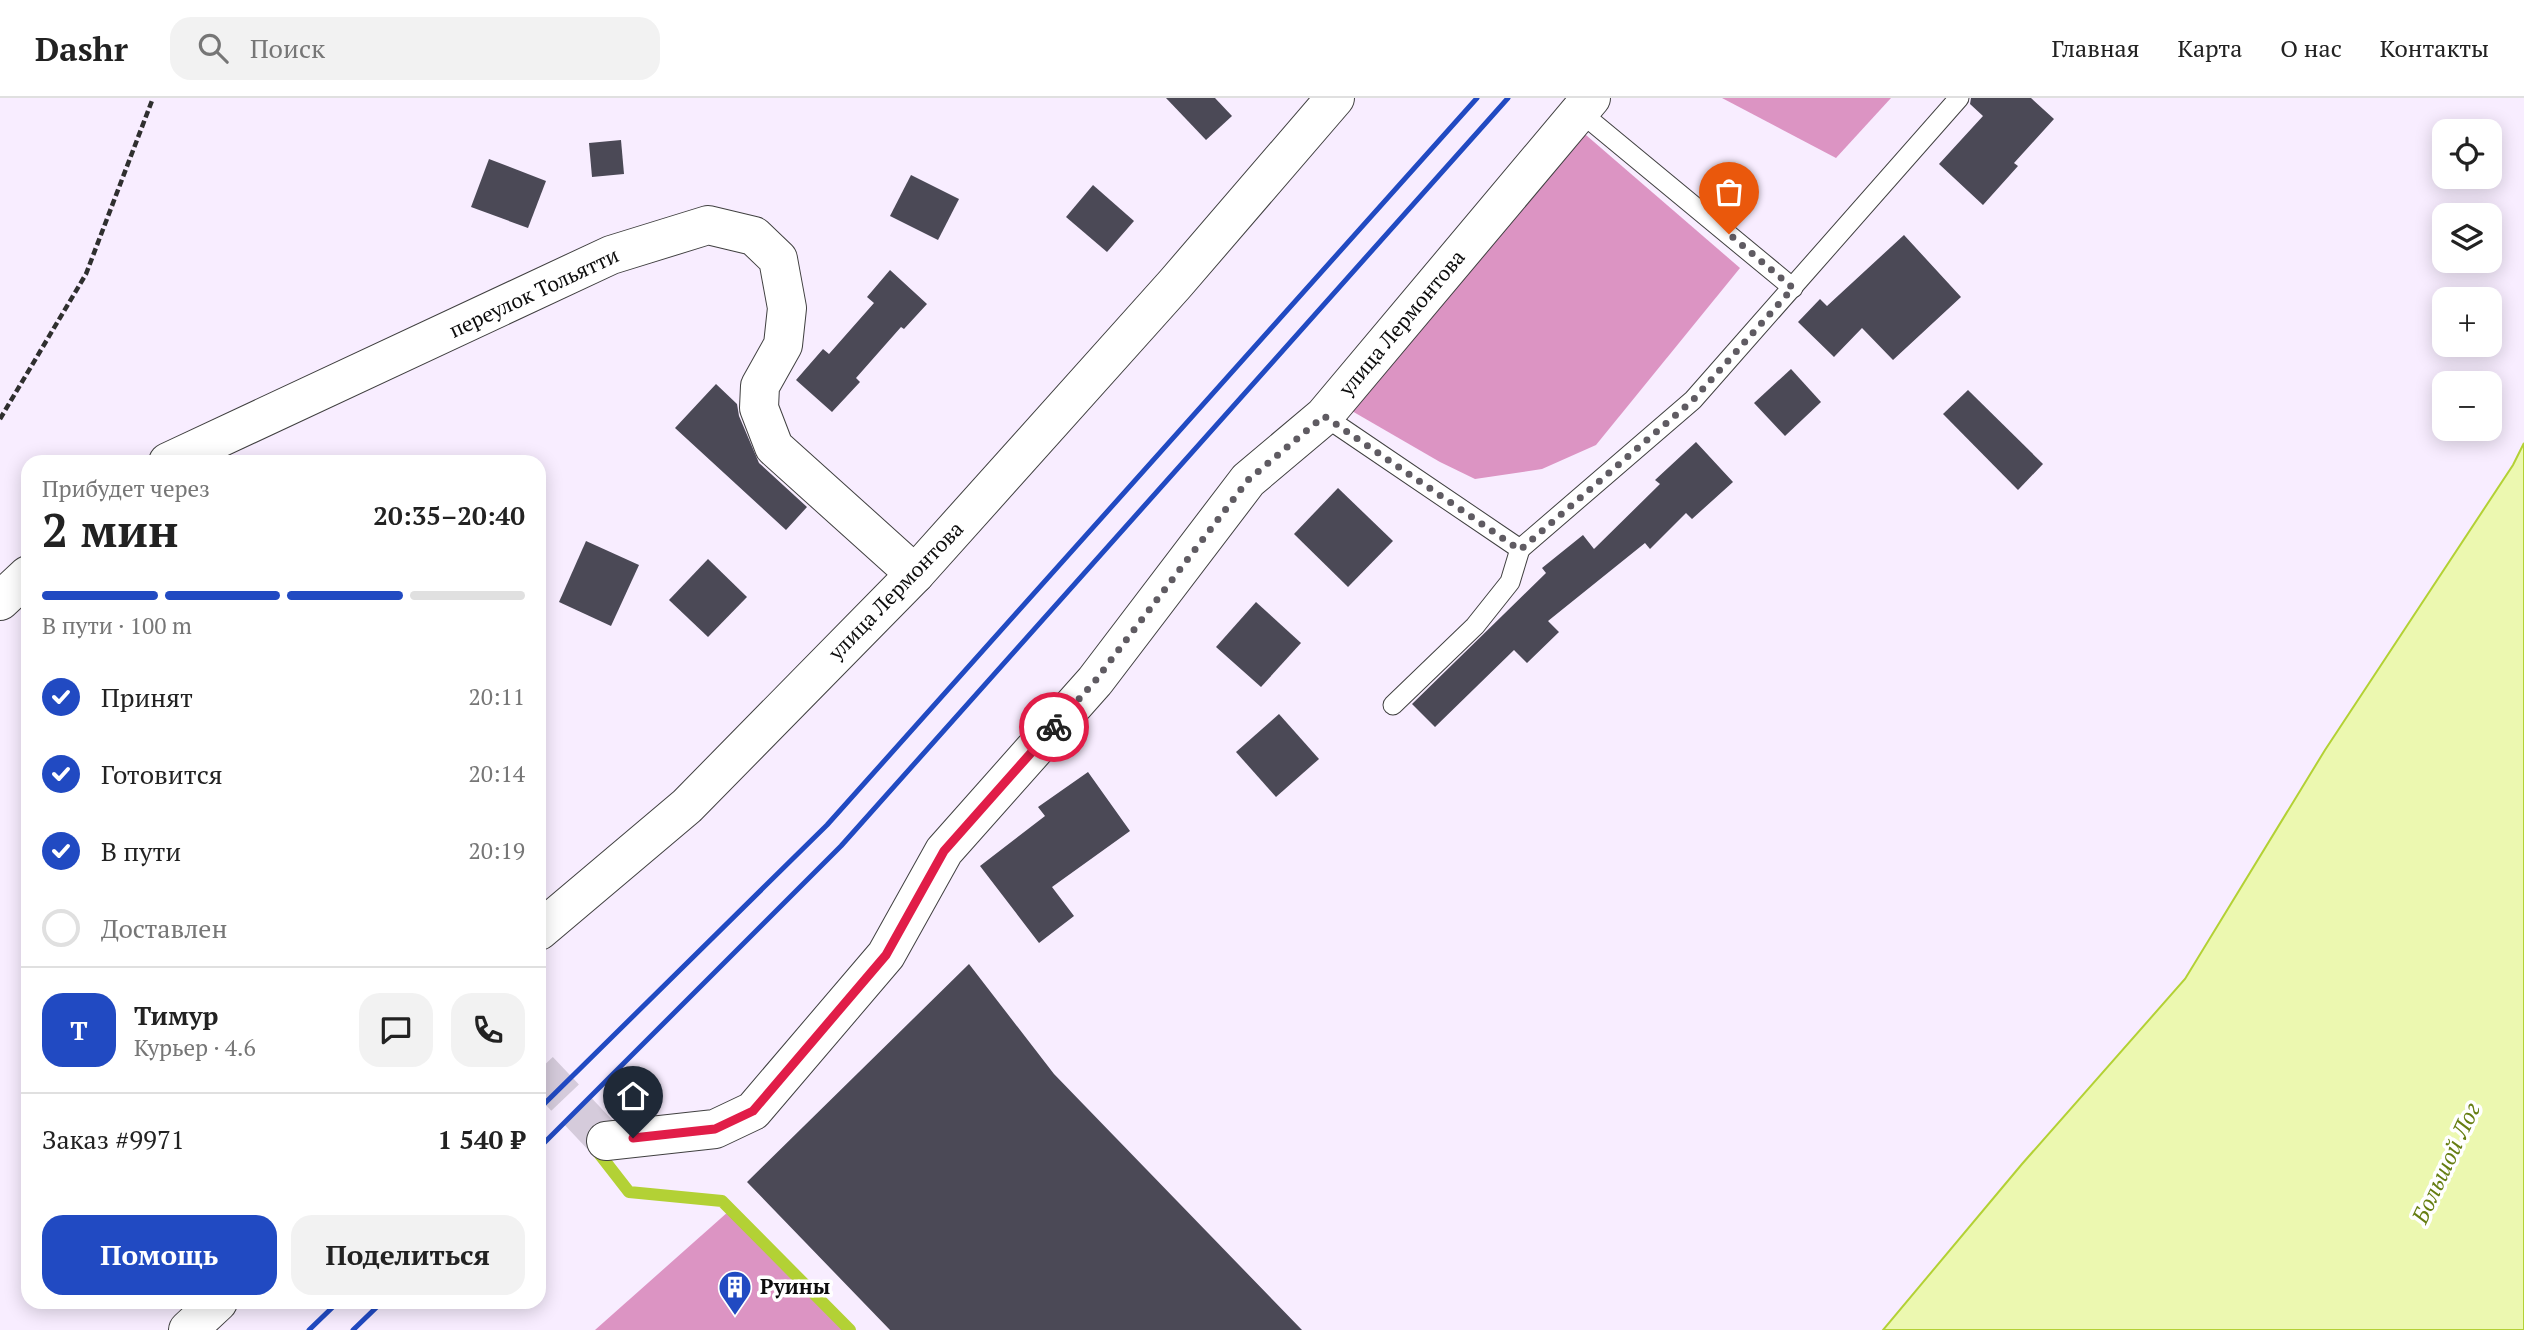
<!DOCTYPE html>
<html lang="ru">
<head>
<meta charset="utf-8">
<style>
	body { margin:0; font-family:"PT Serif",serif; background:#f2f2f2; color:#222; height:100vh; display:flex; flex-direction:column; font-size:26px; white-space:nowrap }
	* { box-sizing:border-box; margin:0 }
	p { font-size:23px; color:#767676 }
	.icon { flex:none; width:38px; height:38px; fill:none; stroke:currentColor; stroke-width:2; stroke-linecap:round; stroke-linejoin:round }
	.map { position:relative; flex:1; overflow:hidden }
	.side { position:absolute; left:21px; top:357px; width:525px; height:854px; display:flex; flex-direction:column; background:#fff; border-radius:21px; box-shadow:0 4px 18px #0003 }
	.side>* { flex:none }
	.fabs { position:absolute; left:2432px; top:21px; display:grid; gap:14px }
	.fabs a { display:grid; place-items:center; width:70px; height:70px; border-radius:14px; background:#fff; box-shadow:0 4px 18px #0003; font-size:35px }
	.pin { position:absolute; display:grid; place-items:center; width:60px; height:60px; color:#fff; margin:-72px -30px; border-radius:50% 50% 50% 0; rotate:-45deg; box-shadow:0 0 7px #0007 }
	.pin .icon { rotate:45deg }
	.courier { position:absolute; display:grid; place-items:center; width:70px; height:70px; margin:-35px; border:5px solid #e11d48; border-radius:50%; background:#fff; color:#222; box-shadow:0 2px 9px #0007 }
	.overview em { font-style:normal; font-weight:800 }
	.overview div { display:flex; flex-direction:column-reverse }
	.overview { display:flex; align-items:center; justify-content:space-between; height:119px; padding:0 21px }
	h1 { font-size:46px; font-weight:800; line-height:52px }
	.bar { display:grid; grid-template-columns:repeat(4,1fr); gap:10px 7px; align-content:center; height:84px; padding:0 21px }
	.bar i { height:9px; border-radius:5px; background:#e0e0e0 }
	.bar .active { background:#214ac2 }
	.bar p { grid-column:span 4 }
	.line { display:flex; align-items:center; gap:18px; padding:0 21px; border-top:2px solid #e0e0e0 }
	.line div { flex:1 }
	.round { display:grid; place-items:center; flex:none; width:74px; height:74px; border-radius:21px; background:#f2f2f2 }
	ol { padding:0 21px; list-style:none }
	li { display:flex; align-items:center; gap:21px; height:77px }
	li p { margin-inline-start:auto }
	li .icon { padding:7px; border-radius:50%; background:#214ac2; color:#fff; stroke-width:4 }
	li:last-child { color:#767676 }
	li i { width:38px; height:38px; border:4px solid #e0e0e0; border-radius:50% }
	.cta { display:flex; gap:14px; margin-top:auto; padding:14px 21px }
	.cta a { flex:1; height:80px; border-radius:21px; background:#214ac2; color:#fff; font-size:28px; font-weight:800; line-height:80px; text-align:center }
	.cta a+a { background:#f2f2f2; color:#222 }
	header { display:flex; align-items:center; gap:42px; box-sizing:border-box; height:98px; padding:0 35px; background:#fff; border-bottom:2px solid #e0e0e0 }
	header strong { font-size:33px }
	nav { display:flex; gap:38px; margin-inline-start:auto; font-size:24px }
	.search { width:490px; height:63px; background:#f2f2f2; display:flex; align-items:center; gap:18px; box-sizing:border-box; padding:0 24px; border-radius:21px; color:#767676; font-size:26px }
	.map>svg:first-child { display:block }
</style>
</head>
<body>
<header>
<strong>Dashr</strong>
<div class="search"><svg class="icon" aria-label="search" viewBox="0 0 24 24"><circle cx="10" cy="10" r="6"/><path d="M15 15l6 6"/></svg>Поиск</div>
<nav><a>Главная</a><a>Карта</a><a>О нас</a><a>Контакты</a></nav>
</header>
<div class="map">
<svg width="2524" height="1232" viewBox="0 0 2524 1232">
	<rect width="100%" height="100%" fill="#f8edff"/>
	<!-- forest -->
	<g fill="#dc94c3">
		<path d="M1722,0H1891L1836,60Z"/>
		<path d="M1579,31L1740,170L1596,347L1542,371L1475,381L1440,364L1345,309Z"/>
		<path d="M729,1113L843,1232H595Z"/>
	</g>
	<!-- water -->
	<path fill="#ecf8b0" stroke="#b3d135" stroke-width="2" d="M2524,345V1232H1883L2022,1066L2185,881L2325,652L2513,367Z"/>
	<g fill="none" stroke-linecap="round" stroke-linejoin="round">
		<!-- stream -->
		<path stroke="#b3d135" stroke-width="12" d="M594,1049L629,1094L722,1103L850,1232"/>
	</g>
	<!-- building -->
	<g fill="#4b4956">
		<path d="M1166,0H1215L1232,18L1206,42Z"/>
		<path d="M1971,0H2031L2054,21L2014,65L2018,68L1983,107L1939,66L1983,18L1970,6Z"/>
		<path d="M621,42L624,76L592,79L589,45Z"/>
		<path d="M489,61L546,83L528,130L471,109Z"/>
		<path d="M911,77L959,101L938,142L890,118Z"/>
		<path d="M1093,87L1134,123L1107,154L1066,119Z"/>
		<path d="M1904,137L1961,199L1893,262L1862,230L1834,259L1798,224L1820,201L1827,208Z"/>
		<path d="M890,172L927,206L904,231L901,229L856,280L860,284L832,314L796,282L823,251L829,256L874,205L867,199Z"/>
		<path d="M1791,271L1821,304L1785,338L1754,305Z"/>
		<path d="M716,286L737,306L739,318L759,365L807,409L786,432L675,330Z"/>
		<path d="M1968,292L2043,366L2018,392L1943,316Z"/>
		<path d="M1696,344L1733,384L1692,421L1686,415L1650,451L1645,445L1548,523L1559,534L1527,565L1514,552L1435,629L1412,606L1546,475L1542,470L1583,437L1594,451L1660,386L1655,382Z"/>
		<path d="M1338,390L1393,443L1348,489L1294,436Z"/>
		<path d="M586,443L639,467L611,528L559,504Z"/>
		<path d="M708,461L747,499L708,539L669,502Z"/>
		<path d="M1256,504L1301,545L1261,589L1216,549Z"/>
		<path d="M1279,616L1319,661L1276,699L1236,654Z"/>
		<path d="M1088,674L1130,733L1052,789L1074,818L1039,845L980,768L1045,718L1038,709Z"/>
		<path d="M969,866L1054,976L1302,1232H890L747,1084Z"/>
	</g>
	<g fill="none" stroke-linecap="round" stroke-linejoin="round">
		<!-- minor-tunnel -->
		<path stroke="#d5cbdb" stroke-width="38" stroke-dasharray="38 19" stroke-linecap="butt" d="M539,972L606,1043"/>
		<defs>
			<g id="service">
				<path d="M1579,13L1793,190"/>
				<path d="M1324,318L1520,451L1693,302L1959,0"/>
				<path d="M1393,607L1475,528L1510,484L1520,451"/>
			</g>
			<g id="minor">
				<path d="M168,364L611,157L708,127L754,138L778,161L787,210L783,247L760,288L759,310L774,349L915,476"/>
				<path d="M0,503L28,477"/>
				<path d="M539,833L687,708L915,476L1175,186L1335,0"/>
				<path d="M606,1043L715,1031L753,1013L886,857L944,753L1095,583L1248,382L1324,318L1591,0"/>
				<path d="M188,1232L218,1204"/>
			</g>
		</defs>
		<!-- service casing -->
		<use href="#service" stroke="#404040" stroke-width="21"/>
		<!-- minor casing -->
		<use href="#minor" stroke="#404040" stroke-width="40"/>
		<!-- path -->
		<path stroke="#2f2f2f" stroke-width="4.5" stroke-dasharray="7 3.5" stroke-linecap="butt" d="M0,321L86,176L153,0"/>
		<!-- service -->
		<use href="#service" stroke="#fff" stroke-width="19"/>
		<!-- minor -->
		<use href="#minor" stroke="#fff" stroke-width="38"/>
		<!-- rail -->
		<g stroke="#214ac2" stroke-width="5">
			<path d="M539,1011L827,727L1477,0"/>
			<path d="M539,1050L841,748L1508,0"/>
			<path d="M309,1232L338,1204"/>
			<path d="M353,1232L382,1204"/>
		</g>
	</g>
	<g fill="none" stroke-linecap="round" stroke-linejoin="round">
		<!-- done -->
		<path stroke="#5f5b62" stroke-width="7" stroke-dasharray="0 12.6" d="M1054,629L1095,583L1248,382L1324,318L1520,452L1693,302L1793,190L1729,136"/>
		<!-- route -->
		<path stroke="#e11d48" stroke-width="9" d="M633,1040L715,1031L753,1013L886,857L944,753L1054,629"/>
	</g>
	<!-- icons -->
	<defs>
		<symbol id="building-pin" viewBox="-11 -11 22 30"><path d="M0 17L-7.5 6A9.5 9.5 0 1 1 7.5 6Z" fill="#214ac2" stroke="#fff"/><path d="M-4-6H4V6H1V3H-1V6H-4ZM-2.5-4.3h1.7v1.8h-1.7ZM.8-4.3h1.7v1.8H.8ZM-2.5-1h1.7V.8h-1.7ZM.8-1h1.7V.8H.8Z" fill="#fff"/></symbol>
	</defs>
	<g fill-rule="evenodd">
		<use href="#building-pin" x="716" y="1170" width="38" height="52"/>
	</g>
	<g text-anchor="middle" stroke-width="7" stroke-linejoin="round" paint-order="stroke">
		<!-- street labels -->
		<g font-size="21" fill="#0d0d0d" stroke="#fff">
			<text transform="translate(534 195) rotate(-25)" y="7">переулок Тольятти</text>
			<text transform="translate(1402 225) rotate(-50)" y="7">улица Лермонтова</text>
			<text transform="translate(896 493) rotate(-46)" y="7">улица Лермонтова</text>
		</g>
		<!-- poi labels -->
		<g font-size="21" font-weight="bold" fill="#0d0d0d" stroke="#fff" text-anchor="start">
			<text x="760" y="1196">Руины</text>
		</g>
		<!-- water labels -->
		<g font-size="23" font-style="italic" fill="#667e12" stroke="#fff">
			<text transform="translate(2446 1065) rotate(-65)" y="8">Большой Лог</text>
		</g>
	</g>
</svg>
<div class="fabs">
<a><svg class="icon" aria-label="locate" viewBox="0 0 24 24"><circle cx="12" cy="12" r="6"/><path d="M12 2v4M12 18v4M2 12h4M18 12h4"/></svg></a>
<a><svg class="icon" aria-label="layers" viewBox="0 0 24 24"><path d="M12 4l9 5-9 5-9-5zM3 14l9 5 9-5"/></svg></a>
<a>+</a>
<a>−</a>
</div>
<div class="pin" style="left:1729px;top:136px;background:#ea580c"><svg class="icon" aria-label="bag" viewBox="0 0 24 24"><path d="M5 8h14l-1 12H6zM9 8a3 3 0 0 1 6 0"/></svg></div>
<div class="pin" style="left:633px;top:1040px;background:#1f2937"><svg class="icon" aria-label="home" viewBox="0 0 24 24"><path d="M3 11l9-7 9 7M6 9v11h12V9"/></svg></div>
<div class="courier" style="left:1054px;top:629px"><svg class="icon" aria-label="bike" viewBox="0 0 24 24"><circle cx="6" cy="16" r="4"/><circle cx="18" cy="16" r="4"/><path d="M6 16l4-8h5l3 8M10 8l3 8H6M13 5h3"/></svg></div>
<section class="side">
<div class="overview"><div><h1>2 мин</h1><p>Прибудет через</p></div><em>20:35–20:40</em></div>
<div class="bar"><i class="active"></i><i class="active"></i><i class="active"></i><i></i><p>В пути · 100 m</p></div>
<ol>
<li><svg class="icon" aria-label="check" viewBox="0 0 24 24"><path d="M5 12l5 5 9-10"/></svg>Принят<p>20:11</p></li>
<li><svg class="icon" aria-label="check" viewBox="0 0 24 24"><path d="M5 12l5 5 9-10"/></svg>Готовится<p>20:14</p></li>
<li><svg class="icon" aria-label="check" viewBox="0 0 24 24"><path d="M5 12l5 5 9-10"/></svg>В пути<p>20:19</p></li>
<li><i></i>Доставлен</li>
</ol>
<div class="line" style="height:126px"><b class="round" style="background:#214ac2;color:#fff">Т</b><div><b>Тимур</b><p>Курьер · 4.6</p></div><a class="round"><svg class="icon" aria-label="chat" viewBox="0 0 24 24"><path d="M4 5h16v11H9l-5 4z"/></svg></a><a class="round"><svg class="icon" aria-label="phone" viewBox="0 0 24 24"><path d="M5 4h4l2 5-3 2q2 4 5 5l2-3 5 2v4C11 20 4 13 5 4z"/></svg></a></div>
<div class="line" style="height:91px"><div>Заказ #9971</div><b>1 540 ₽</b></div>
<div class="cta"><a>Помощь</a><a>Поделиться</a></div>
</section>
</div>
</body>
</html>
